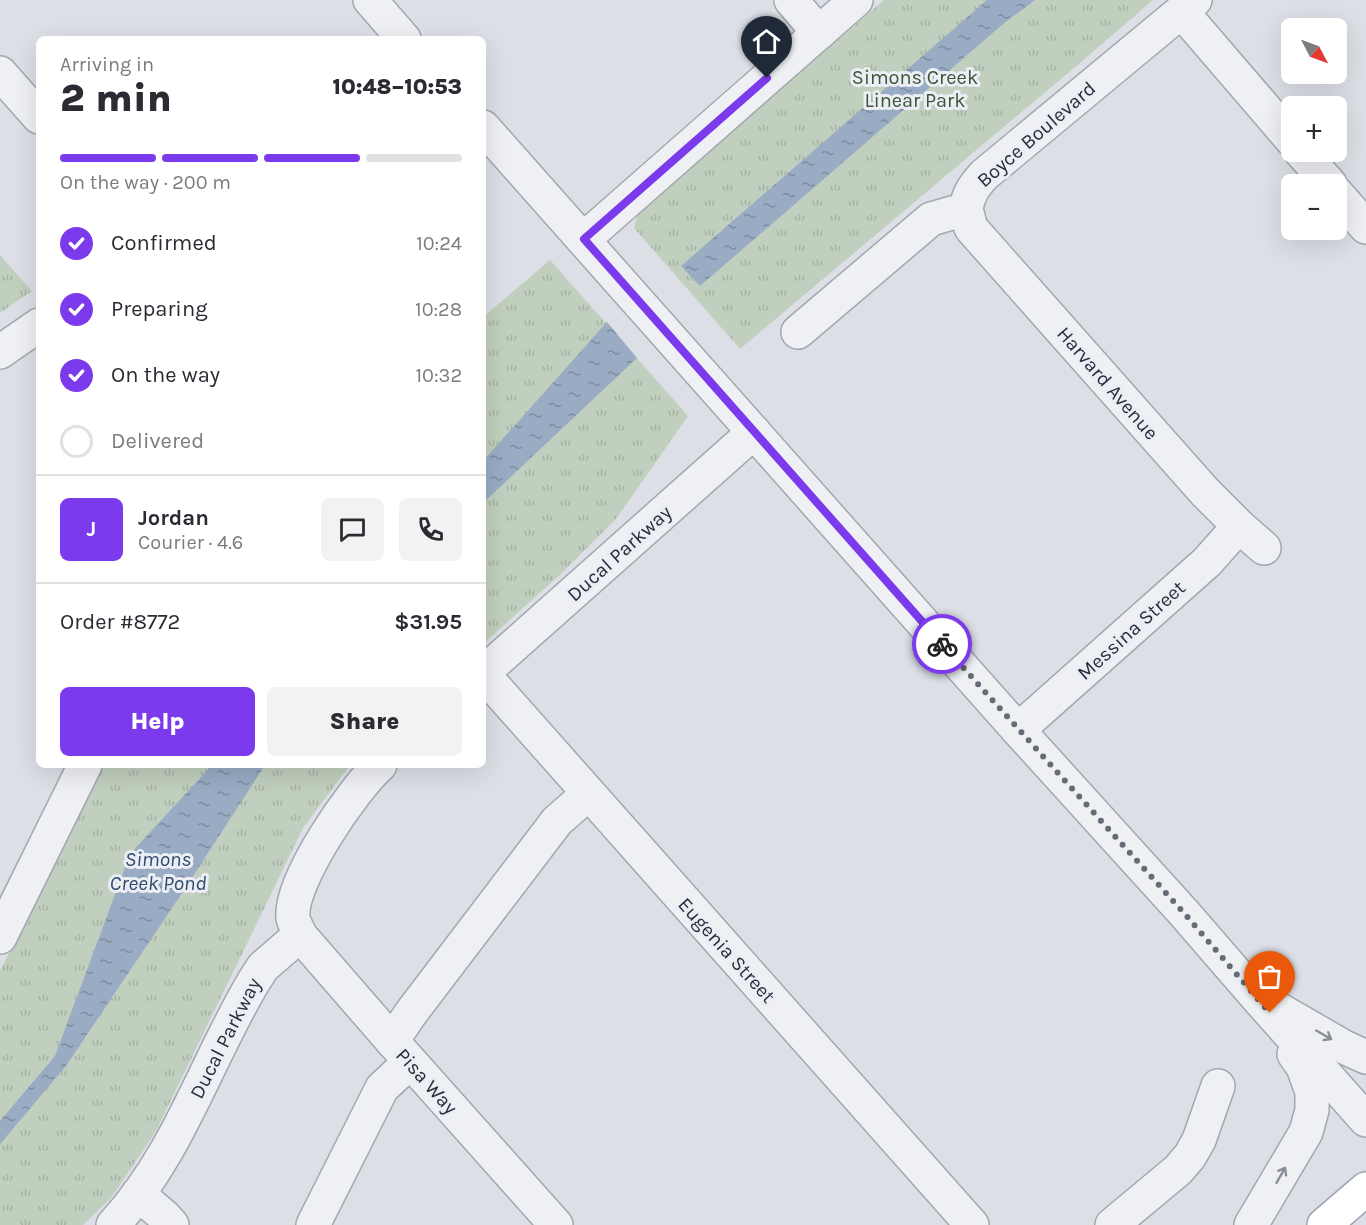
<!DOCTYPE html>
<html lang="en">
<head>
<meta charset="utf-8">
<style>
	body { margin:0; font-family:Karla,sans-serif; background:#f2f2f3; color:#2b2b33; height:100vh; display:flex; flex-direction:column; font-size:22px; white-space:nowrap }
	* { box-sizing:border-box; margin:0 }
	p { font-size:20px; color:#7c7c81 }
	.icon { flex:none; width:33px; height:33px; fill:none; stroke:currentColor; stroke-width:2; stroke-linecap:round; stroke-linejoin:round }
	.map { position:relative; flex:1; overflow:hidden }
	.panel { position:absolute; left:36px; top:36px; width:450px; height:732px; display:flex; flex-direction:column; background:#fff; border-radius:9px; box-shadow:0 6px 24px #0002 }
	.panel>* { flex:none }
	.needle { width:39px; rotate:131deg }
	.controls { position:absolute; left:1281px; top:18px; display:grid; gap:12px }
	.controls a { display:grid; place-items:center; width:66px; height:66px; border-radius:9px; background:#fff; box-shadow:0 6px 24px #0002; font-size:30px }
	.pin { position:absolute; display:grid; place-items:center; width:51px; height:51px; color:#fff; margin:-62px -26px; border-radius:50% 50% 50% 0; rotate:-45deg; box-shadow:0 0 6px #0007 }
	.pin .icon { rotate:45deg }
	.courier { position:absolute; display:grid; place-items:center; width:60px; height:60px; margin:-30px; border:4px solid #7c3aed; border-radius:50%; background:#fff; color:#222; box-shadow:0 2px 8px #0007 }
	.headline em { font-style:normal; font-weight:800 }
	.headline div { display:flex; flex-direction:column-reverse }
	.headline { display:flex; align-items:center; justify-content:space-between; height:102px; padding:0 24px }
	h1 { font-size:39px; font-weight:800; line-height:45px }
	.bar { display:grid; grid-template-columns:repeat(4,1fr); gap:9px 6px; align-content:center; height:72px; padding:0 24px }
	.bar i { height:8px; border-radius:4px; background:#e1e1e2 }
	.bar .active { background:#7c3aed }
	.bar p { grid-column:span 4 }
	.line { display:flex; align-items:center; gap:15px; padding:0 24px; border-top:2px solid #e1e1e2 }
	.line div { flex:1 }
	.round { display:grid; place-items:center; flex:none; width:63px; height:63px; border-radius:9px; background:#f2f2f3 }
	ol { padding:0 24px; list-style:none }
	li { display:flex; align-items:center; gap:18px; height:66px }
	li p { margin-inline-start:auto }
	li .icon { padding:6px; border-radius:50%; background:#7c3aed; color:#fff; stroke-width:4 }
	li:last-child { color:#7c7c81 }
	li i { width:33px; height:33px; border:3px solid #e1e1e2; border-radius:50% }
	.primary-button { display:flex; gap:12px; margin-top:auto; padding:12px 24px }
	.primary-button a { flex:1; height:69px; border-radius:9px; background:#7c3aed; color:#fff; font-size:24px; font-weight:800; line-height:69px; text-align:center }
	.primary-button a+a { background:#f2f2f3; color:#2b2b33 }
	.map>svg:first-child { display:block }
</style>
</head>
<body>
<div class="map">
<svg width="1366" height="1225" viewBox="0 0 1366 1225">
	<defs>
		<pattern id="grass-tufts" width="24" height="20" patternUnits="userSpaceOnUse" patternTransform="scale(1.5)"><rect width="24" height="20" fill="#c1cfbe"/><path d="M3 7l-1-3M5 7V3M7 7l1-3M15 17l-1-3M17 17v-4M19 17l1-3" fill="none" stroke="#a6b2a4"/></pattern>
		<pattern id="water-ripples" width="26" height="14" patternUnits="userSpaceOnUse" patternTransform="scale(1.5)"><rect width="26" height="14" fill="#99acc4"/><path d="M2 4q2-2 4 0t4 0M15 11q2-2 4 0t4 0" fill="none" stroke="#7d8ca0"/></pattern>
	</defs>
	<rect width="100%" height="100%" fill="#dce0e6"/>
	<!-- grass -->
	<g fill="url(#grass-tufts)">
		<path d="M884,0H1153L1094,51L740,349L634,228L638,213Z"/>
		<path d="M0,255L32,291L0,313Z"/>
		<path d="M550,260L688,416L616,519L563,572L483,644V317Z"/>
		<path d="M104,765H350L303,828L156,1131L111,1198L83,1225H0V971Z"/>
	</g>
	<!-- water -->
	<g fill="url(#water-ripples)">
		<path d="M987,0H1035L1003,24L700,286L681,266Z"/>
		<path d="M607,322L637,358L483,503V461Z"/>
		<path d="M212,765H265L186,887L66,1066L0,1144V1121L55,1056L130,854Z"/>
	</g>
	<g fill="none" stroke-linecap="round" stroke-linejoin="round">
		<defs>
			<g id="minor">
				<path d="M370,0L404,39"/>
				<path d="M791,0L819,33"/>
				<path d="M1182,12L1292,140"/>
				<path d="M0,73L39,117"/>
				<path d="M483,127L1018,730L1184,913L1255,995L1366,1120"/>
				<path d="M1301,152L1330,184"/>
				<path d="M1336,193L1366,227"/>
				<path d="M966,209L971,228L1205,492L1239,526L1264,548"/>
				<path d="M584,239L856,0"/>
				<path d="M798,332L931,219L966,209C968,194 975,185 984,175L1195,0"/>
				<path d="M0,352L39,325"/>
				<path d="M483,673L754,432"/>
				<path d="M483,674L972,1225"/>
				<path d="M1018,730L1207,562L1239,526"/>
				<path d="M300,935L392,1041L556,1225"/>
				<path d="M0,937L85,765"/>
				<path d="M1280,1010L1344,1047L1366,1057"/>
				<path d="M392,1041L411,1013L557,821L588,794"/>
				<path d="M138,1194L164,1216L172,1225"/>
				<path d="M113,1225C178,1155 206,1061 254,981L263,967L300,935C298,930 294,923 293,918C289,882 353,789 380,765"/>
				<path d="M313,1225L382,1088L410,1062"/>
				<path d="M1112,1225L1178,1170L1190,1156L1199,1140L1218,1086"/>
				<path d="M1251,1225L1306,1132L1312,1110V1092L1303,1067L1294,1054"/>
			</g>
			<path id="major" d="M1324,1225L1366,1189"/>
		</defs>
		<!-- minor casing -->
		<use href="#minor" stroke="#a2a7af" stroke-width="36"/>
		<!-- major casing -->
		<use href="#major" stroke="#9ca4b1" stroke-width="36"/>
		<!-- minor -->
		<use href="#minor" stroke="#eff0f4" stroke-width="33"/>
		<!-- major -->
		<use href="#major" stroke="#fff" stroke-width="33"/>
	</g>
	<!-- one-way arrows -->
	<defs><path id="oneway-shaft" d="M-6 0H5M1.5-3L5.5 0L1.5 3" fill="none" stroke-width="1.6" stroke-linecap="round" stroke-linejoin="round" transform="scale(1.5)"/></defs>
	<g stroke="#8b8e98">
		<use href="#oneway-shaft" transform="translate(1324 1035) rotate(30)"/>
		<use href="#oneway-shaft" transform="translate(1281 1175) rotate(-60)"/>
	</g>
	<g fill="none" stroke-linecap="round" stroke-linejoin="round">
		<!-- done -->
		<path stroke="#666c77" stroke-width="6" stroke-dasharray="0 10.8" d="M942,644L1184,913L1270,1013"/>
		<!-- route -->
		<path stroke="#7c3aed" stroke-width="8" d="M767,78L584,239L942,644"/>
	</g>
	<g text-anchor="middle" stroke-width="6" stroke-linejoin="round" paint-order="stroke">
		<!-- park labels -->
		<g font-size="20" fill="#3a5635" stroke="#ebeef4">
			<text x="915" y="84">Simons Creek<tspan x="915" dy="23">Linear Park</tspan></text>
		</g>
		<!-- street labels -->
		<g font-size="20" fill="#272d3b" stroke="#ebeef4">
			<text transform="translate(1036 134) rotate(-41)" y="7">Boyce Boulevard</text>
			<text transform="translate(1108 383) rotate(49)" y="7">Harvard Avenue</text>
			<text transform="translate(619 553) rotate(-42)" y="7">Ducal Parkway</text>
			<text transform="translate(1131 630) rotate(-42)" y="7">Messina Street</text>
			<text transform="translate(727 950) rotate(48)" y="7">Eugenia Street</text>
			<text transform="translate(225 1038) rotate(-63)" y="7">Ducal Parkway</text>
			<text transform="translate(427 1081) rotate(48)" y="7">Pisa Way</text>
		</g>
		<!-- water labels -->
		<g font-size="21" font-style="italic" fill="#334a6d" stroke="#ebeef4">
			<text x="158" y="866">Simons<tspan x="158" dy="24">Creek Pond</tspan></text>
		</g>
	</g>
</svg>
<div class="controls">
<a><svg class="needle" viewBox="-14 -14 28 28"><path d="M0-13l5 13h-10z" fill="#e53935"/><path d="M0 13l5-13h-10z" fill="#7c7c81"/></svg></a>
<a>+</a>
<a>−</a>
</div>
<div class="pin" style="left:1270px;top:1013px;background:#ea580c"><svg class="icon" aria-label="bag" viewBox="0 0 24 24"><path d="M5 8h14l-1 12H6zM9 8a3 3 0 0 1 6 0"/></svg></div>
<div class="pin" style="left:767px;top:78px;background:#1f2937"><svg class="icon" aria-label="home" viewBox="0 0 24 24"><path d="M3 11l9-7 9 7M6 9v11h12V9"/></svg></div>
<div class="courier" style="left:942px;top:644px"><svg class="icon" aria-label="bike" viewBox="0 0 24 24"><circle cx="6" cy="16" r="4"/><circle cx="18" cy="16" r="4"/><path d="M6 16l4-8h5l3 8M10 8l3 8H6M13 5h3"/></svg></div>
<section class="panel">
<div class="headline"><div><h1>2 min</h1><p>Arriving in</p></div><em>10:48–10:53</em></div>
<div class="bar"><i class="active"></i><i class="active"></i><i class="active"></i><i></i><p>On the way · 200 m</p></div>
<ol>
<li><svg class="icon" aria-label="check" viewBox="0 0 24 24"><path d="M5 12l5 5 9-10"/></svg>Confirmed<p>10:24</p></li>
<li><svg class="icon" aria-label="check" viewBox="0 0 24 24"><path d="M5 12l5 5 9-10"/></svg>Preparing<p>10:28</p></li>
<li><svg class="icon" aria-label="check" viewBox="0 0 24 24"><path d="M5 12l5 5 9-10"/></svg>On the way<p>10:32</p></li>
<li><i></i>Delivered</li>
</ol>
<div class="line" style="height:108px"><b class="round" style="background:#7c3aed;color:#fff">J</b><div><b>Jordan</b><p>Courier · 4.6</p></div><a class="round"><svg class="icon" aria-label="chat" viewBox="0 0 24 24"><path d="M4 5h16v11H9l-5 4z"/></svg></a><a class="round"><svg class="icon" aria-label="phone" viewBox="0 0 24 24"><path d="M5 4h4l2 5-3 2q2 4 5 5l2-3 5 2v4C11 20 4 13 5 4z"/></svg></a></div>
<div class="line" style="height:78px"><div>Order #8772</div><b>$31.95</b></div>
<div class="primary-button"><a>Help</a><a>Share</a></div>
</section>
</div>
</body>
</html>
